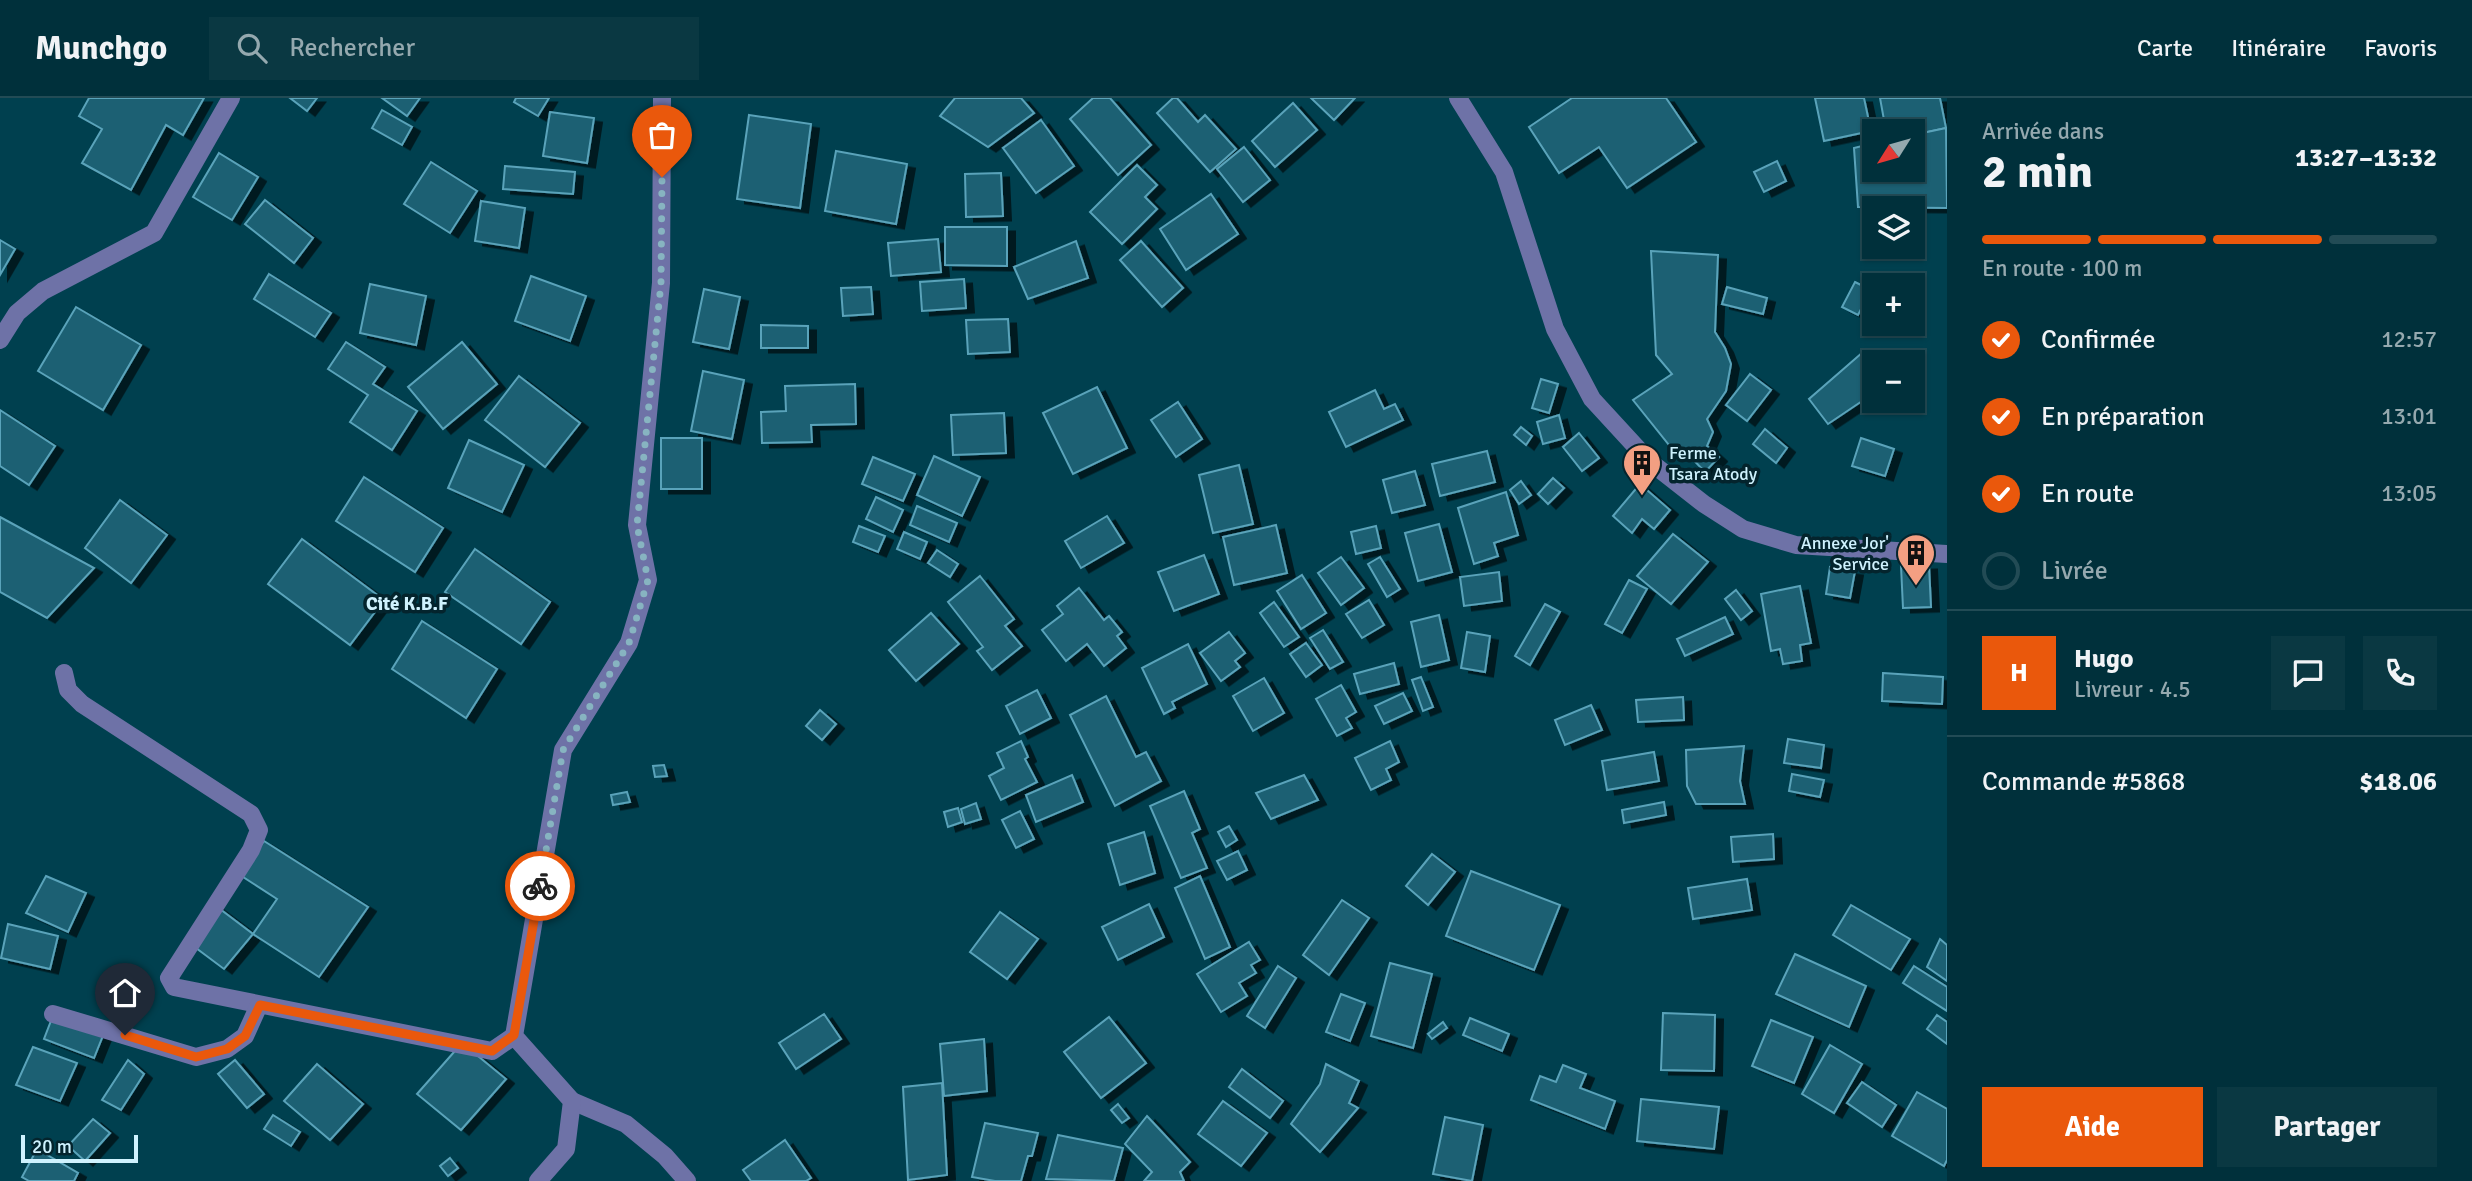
<!DOCTYPE html>
<html lang="fr">
<head>
<meta charset="utf-8">
<style>
	body { margin:0; font-family:Signika,sans-serif; background:#0a3842; color:#f1f3f6; height:100vh; display:flex; flex-direction:column; font-size:26px; white-space:nowrap }
	* { box-sizing:border-box; margin:0 }
	p { font-size:23px; color:#95a9af }
	.icon { flex:none; width:38px; height:38px; fill:none; stroke:currentColor; stroke-width:2; stroke-linecap:round; stroke-linejoin:round }
	.map { position:relative; flex:1; overflow:hidden }
	.details { display:flex; flex-direction:column; background:#00303b; width:525px }
	.details>* { flex:none }
	.needle { width:46px; rotate:233deg }
	.fabs { position:absolute; left:1862px; top:21px; display:grid; gap:14px }
	.fabs a { display:grid; place-items:center; width:63px; height:63px; border-radius:0px; background:#00303b; box-shadow:0 2px 5px #0004,0 0 0 2px #224b55; font-size:35px }
	.scale { position:absolute; left:21px; bottom:18px; width:117px; box-sizing:border-box; padding-left:7px; border:4px solid #cff2fe; border-top:0; font-size:19px; line-height:24px; white-space:nowrap; color:#cff2fe; -webkit-text-stroke:5px #04242d; paint-order:stroke }
	.pin { position:absolute; display:grid; place-items:center; width:60px; height:60px; color:#fff; margin:-72px -30px; border-radius:50% 50% 50% 0; rotate:-45deg; box-shadow:0 0 7px #0007 }
	.pin .icon { rotate:45deg }
	.courier { position:absolute; display:grid; place-items:center; width:70px; height:70px; margin:-35px; border:5px solid #ea580c; border-radius:50%; background:#fff; color:#222; box-shadow:0 2px 9px #0007 }
	.overview em { font-style:normal; font-weight:800 }
	.overview div { display:flex; flex-direction:column-reverse }
	.overview { display:flex; align-items:center; justify-content:space-between; height:119px; padding:0 35px }
	h1 { font-size:46px; font-weight:800; line-height:52px }
	.bar { display:grid; grid-template-columns:repeat(4,1fr); gap:10px 7px; align-content:center; height:84px; padding:0 35px }
	.bar i { height:9px; border-radius:5px; background:#224b55 }
	.bar .active { background:#ea580c }
	.bar p { grid-column:span 4 }
	.line { display:flex; align-items:center; gap:18px; padding:0 35px; border-top:2px solid #224b55 }
	.line div { flex:1 }
	.round { display:grid; place-items:center; flex:none; width:74px; height:74px; border-radius:0px; background:#0a3842 }
	ol { padding:0 35px; list-style:none }
	li { display:flex; align-items:center; gap:21px; height:77px }
	li p { margin-inline-start:auto }
	li .icon { padding:7px; border-radius:50%; background:#ea580c; color:#fff; stroke-width:4 }
	li:last-child { color:#95a9af }
	li i { width:38px; height:38px; border:4px solid #224b55; border-radius:50% }
	.button { display:flex; gap:14px; margin-top:auto; padding:14px 35px }
	.button a { flex:1; height:80px; border-radius:0px; background:#ea580c; color:#fff; font-size:28px; font-weight:800; line-height:80px; text-align:center }
	.button a+a { background:#0a3842; color:#f1f3f6 }
	header { display:flex; align-items:center; gap:42px; box-sizing:border-box; height:98px; padding:0 35px; background:#00303b; border-bottom:2px solid #224b55 }
	header strong { font-size:33px }
	nav { display:flex; gap:38px; margin-inline-start:auto; font-size:24px }
	.search { width:490px; height:63px; background:#0a3842; display:flex; align-items:center; gap:18px; box-sizing:border-box; padding:0 24px; border-radius:0px; color:#95a9af; font-size:26px }
	main { display:flex; flex:1; min-height:0 }
	.map>svg:first-child { display:block }
</style>
</head>
<body>
<header>
<strong>Munchgo</strong>
<div class="search"><svg class="icon" aria-label="search" viewBox="0 0 24 24"><circle cx="10" cy="10" r="6"/><path d="M15 15l6 6"/></svg>Rechercher</div>
<nav><a>Carte</a><a>Itinéraire</a><a>Favoris</a></nav>
</header>
<main>
<div class="map">
<svg width="1947" height="1083" viewBox="0 0 1947 1083">
	<defs>
		<filter id="shadow"><feDropShadow dx="8" dy="4.5" stdDeviation="0" flood-color="#0009"/></filter>
	</defs>
	<rect width="100%" height="100%" fill="#00404f"/>
	<!-- building -->
	<g fill="#1c6073" stroke="#5aa3ba" stroke-width="2" filter="url(#shadow)">
		<path d="M89,0H204L183,37L166,27L131,92L82,65L102,31L79,18Z"/>
		<path d="M290,0H317L307,13Z"/>
		<path d="M382,0H420L407,18Z"/>
		<path d="M516,0H549L538,18L514,4Z"/>
		<path d="M955,0H1021L1034,15L988,49L940,18Z"/>
		<path d="M1093,0H1110L1151,47L1118,77L1070,21Z"/>
		<path d="M1173,0H1177L1198,24L1205,17L1236,51L1210,74L1157,15Z"/>
		<path d="M1311,0H1355L1334,22Z"/>
		<path d="M1572,0H1666L1696,44L1627,90L1599,49L1559,75L1529,29Z"/>
		<path d="M1815,0H1864L1871,33L1824,43Z"/>
		<path d="M1880,0H1940L1946,30L1913,37V33H1886Z"/>
		<path d="M1293,5L1317,32L1275,69L1252,43Z"/>
		<path d="M382,12L412,29L402,47L372,30Z"/>
		<path d="M550,14L594,20L587,65L543,58Z"/>
		<path d="M749,17L811,26L800,110L737,101Z"/>
		<path d="M1041,22L1074,68L1036,95L1003,50Z"/>
		<path d="M1946,30L1947,110L1858,109L1854,50L1874,45V72H1913V37Z"/>
		<path d="M1244,49L1270,82L1243,104L1217,71Z"/>
		<path d="M836,53L907,66L896,126L825,113Z"/>
		<path d="M219,55L258,79L232,122L193,99Z"/>
		<path d="M1777,63L1786,83L1764,94L1754,74Z"/>
		<path d="M431,64L477,93L450,135L404,106Z"/>
		<path d="M1137,67L1157,87L1145,99L1157,111L1122,146L1090,114Z"/>
		<path d="M505,68L575,74L573,96L503,91Z"/>
		<path d="M1001,75L1003,118L966,119L965,76Z"/>
		<path d="M1211,96L1238,136L1186,172L1160,131Z"/>
		<path d="M265,102L313,140L294,165L245,126Z"/>
		<path d="M481,103L525,110L519,150L475,143Z"/>
		<path d="M945,129H1007V168L945,167Z"/>
		<path d="M938,141L941,174L891,178L888,145Z"/>
		<path d="M0,142L15,151L0,177Z"/>
		<path d="M1076,143L1088,180L1028,201L1014,169Z"/>
		<path d="M1141,143L1183,190L1162,209L1120,162Z"/>
		<path d="M1651,153L1718,157L1715,234L1725,250L1731,266L1726,293L1707,321L1713,334L1707,348L1719,359L1705,374L1684,352H1673L1633,302L1672,276L1656,257Z"/>
		<path d="M269,176L331,215L315,239L254,201Z"/>
		<path d="M531,178L586,198L570,243L515,223Z"/>
		<path d="M964,181L966,210L922,213L920,184Z"/>
		<path d="M1855,184L1871,192L1858,217L1842,209Z"/>
		<path d="M370,186L426,198L416,247L360,235Z"/>
		<path d="M871,189L873,216L843,218L841,190Z"/>
		<path d="M1727,189L1767,200L1763,216L1722,206Z"/>
		<path d="M704,191L740,199L729,251L693,244Z"/>
		<path d="M76,209L141,247L103,312L38,273Z"/>
		<path d="M1008,221L1010,254L968,256L966,222Z"/>
		<path d="M761,227L808,228V250H761Z"/>
		<path d="M346,244L385,269L373,286L417,313L392,352L350,324L368,297L328,271Z"/>
		<path d="M462,244L497,286L443,331L408,289Z"/>
		<path d="M1863,254L1874,271V295L1828,326L1809,301Z"/>
		<path d="M703,273L744,282L732,341L691,333Z"/>
		<path d="M1750,276L1771,292L1747,323L1726,307Z"/>
		<path d="M519,278L580,325L545,369L485,322Z"/>
		<path d="M1541,281L1558,286L1549,315L1532,310Z"/>
		<path d="M855,286L856,326L811,327L812,344L762,345L761,314L786,313L785,288Z"/>
		<path d="M1097,289L1127,350L1073,376L1043,315Z"/>
		<path d="M1375,292L1384,311L1395,306L1403,322L1346,349L1329,314Z"/>
		<path d="M1178,304L1202,341L1176,359L1151,322Z"/>
		<path d="M0,312L55,348L29,387L0,368Z"/>
		<path d="M1004,315L1006,355L953,357L951,317Z"/>
		<path d="M1559,317L1565,340L1543,346L1537,324Z"/>
		<path d="M1521,329L1532,338L1526,347L1514,337Z"/>
		<path d="M1765,331L1787,350L1776,365L1753,346Z"/>
		<path d="M1579,335L1599,360L1582,373L1563,349Z"/>
		<rect x="661" y="340" width="41" height="51"/>
		<path d="M1861,340L1894,351L1885,378L1852,368Z"/>
		<path d="M469,342L524,367L502,414L448,390Z"/>
		<path d="M1487,353L1495,384L1440,398L1432,366Z"/>
		<path d="M934,358L980,379L962,418L917,397Z"/>
		<path d="M873,359L915,376L903,403L862,386Z"/>
		<path d="M1239,367L1253,426L1213,435L1199,377Z"/>
		<path d="M1415,373L1425,407L1392,415L1383,382Z"/>
		<path d="M364,379L443,430L415,474L336,423Z"/>
		<path d="M1553,380L1564,390L1548,406L1538,396Z"/>
		<path d="M1521,383L1531,397L1519,406L1510,392Z"/>
		<path d="M1640,386L1670,412L1654,431L1642,421L1632,435L1613,418Z"/>
		<path d="M1506,394L1518,437L1494,445L1498,458L1474,466L1458,410Z"/>
		<path d="M876,399L903,412L893,434L866,421Z"/>
		<path d="M120,402L167,437L131,485L85,450Z"/>
		<path d="M917,408L957,425L949,444L910,427Z"/>
		<path d="M1107,418L1124,445L1081,470L1065,443Z"/>
		<path d="M0,419L94,470L47,520L0,494Z"/>
		<path d="M1439,426L1452,474L1418,483L1405,435Z"/>
		<path d="M1276,427L1287,475L1234,487L1223,439Z"/>
		<path d="M859,428L885,438L878,454L853,444Z"/>
		<path d="M1376,428L1381,450L1356,456L1351,434Z"/>
		<path d="M904,434L927,444L920,461L897,451Z"/>
		<path d="M1673,436L1708,464L1671,506L1637,478Z"/>
		<path d="M302,441L384,502L350,547L268,486Z"/>
		<path d="M475,451L550,504L521,546L445,494Z"/>
		<path d="M937,452L958,466L950,479L928,465Z"/>
		<path d="M1204,457L1219,496L1174,513L1158,474Z"/>
		<path d="M1341,459L1364,490L1341,507L1318,475Z"/>
		<path d="M1380,459L1400,491L1387,499L1368,466Z"/>
		<path d="M1929,467L1931,509L1903,510L1901,468Z"/>
		<path d="M1830,469L1855,473L1850,500L1826,496Z"/>
		<path d="M1499,474L1502,503L1464,508L1460,479Z"/>
		<path d="M1302,477L1326,515L1301,531L1277,493Z"/>
		<path d="M980,478L1014,521L1005,528L1022,548L992,572L977,553L983,549L948,504Z"/>
		<path d="M1629,482L1647,491L1622,535L1605,526Z"/>
		<path d="M1800,488L1811,545L1800,547L1802,563L1783,566L1780,551L1771,553L1761,496Z"/>
		<path d="M1079,490L1104,522L1109,518L1122,534L1117,538L1126,550L1104,568L1087,546L1066,563L1042,532L1063,516L1057,508Z"/>
		<path d="M1736,492L1752,513L1741,522L1725,501Z"/>
		<path d="M1369,502L1384,527L1362,540L1346,516Z"/>
		<path d="M1274,504L1299,539L1284,549L1260,515Z"/>
		<path d="M1545,506L1560,514L1530,567L1515,558Z"/>
		<path d="M931,515L959,546L916,583L889,552Z"/>
		<path d="M1439,517L1449,562L1421,569L1411,524Z"/>
		<path d="M1725,519L1733,536L1685,558L1677,541Z"/>
		<path d="M422,523L497,571L466,620L392,571Z"/>
		<path d="M1323,532L1343,564L1330,571L1310,540Z"/>
		<path d="M1229,534L1245,555L1235,563L1240,569L1221,583L1200,555Z"/>
		<path d="M1467,534L1490,538L1485,574L1461,570Z"/>
		<path d="M1306,545L1322,567L1306,579L1290,556Z"/>
		<path d="M1188,546L1207,586L1172,604L1175,610L1164,616L1142,570Z"/>
		<path d="M1394,565L1399,586L1360,596L1354,576Z"/>
		<path d="M1883,575L1943,579L1942,606L1882,603Z"/>
		<path d="M1421,579L1433,609L1423,613L1412,582Z"/>
		<path d="M1264,580L1284,615L1253,633L1233,598Z"/>
		<path d="M1341,587L1356,614L1346,620L1352,630L1337,638L1316,601Z"/>
		<path d="M1037,592L1051,620L1020,636L1006,608Z"/>
		<path d="M1403,595L1412,613L1384,626L1375,608Z"/>
		<path d="M1106,598L1136,659L1146,654L1161,683L1115,708L1070,617Z"/>
		<path d="M1683,599L1684,622L1638,624L1636,602Z"/>
		<path d="M1591,607L1602,632L1565,647L1555,622Z"/>
		<path d="M820,612L836,626L822,642L806,628Z"/>
		<path d="M1788,641L1824,647L1821,670L1784,665Z"/>
		<path d="M1021,643L1028,659L1025,661L1037,684L1001,702L989,678L1004,670L997,655Z"/>
		<path d="M1390,643L1399,664L1386,671L1391,682L1371,692L1355,660Z"/>
		<path d="M1744,648L1740,683L1745,706H1696L1687,688L1686,652Z"/>
		<path d="M1654,654L1659,683L1607,692L1602,663Z"/>
		<path d="M664,667L667,678L655,679L653,668Z"/>
		<path d="M1792,676L1824,682L1820,699L1789,693Z"/>
		<path d="M1072,677L1083,704L1036,724L1026,697Z"/>
		<path d="M1304,677L1318,702L1271,721L1256,695Z"/>
		<path d="M1184,693L1200,731L1192,735L1207,770L1181,780L1150,708Z"/>
		<path d="M627,694L630,704L613,707L611,697Z"/>
		<path d="M1664,704L1666,717L1624,725L1622,712Z"/>
		<path d="M976,705L981,721L965,726L961,711Z"/>
		<path d="M958,710L962,724L948,729L944,714Z"/>
		<path d="M1020,713L1034,741L1016,750L1002,722Z"/>
		<path d="M1229,728L1237,742L1226,749L1218,734Z"/>
		<path d="M1144,734L1155,775L1120,787L1108,746Z"/>
		<path d="M1773,736L1774,761L1733,764L1731,739Z"/>
		<path d="M264,743L368,809L319,879L253,836L277,801L240,777Z"/>
		<path d="M1238,753L1247,772L1227,782L1217,763Z"/>
		<path d="M1432,756L1455,774L1428,807L1406,788Z"/>
		<path d="M1471,773L1560,807L1534,872L1446,838Z"/>
		<path d="M46,778L86,795L68,834L26,815Z"/>
		<path d="M1200,778L1230,849L1205,861L1175,790Z"/>
		<path d="M1747,781L1752,812L1693,821L1688,790Z"/>
		<path d="M1342,802L1369,820L1329,877L1303,857Z"/>
		<path d="M1149,806L1164,839L1118,862L1102,829Z"/>
		<path d="M1851,807L1910,841L1891,872L1833,837Z"/>
		<path d="M216,808L253,836L224,871L188,844Z"/>
		<path d="M1000,814L1038,841L1007,881L970,854Z"/>
		<path d="M8,826L58,838L50,871L1,860Z"/>
		<path d="M1940,841L1947,847V883L1927,869Z"/>
		<path d="M1249,844L1260,862L1251,867L1256,875L1239,885L1247,898L1221,914L1197,876Z"/>
		<path d="M1795,856L1866,888L1849,929L1776,896Z"/>
		<path d="M1390,865L1432,876L1413,950L1371,938Z"/>
		<path d="M1278,868L1296,880L1265,930L1247,918Z"/>
		<path d="M1914,868L1947,889V913L1903,885Z"/>
		<path d="M1341,896L1365,905L1350,943L1326,934Z"/>
		<path d="M54,915L104,935L94,960L44,941Z"/>
		<path d="M1663,915L1715,917L1714,973L1661,972Z"/>
		<path d="M824,916L841,941L796,971L779,945Z"/>
		<path d="M1937,917L1947,924V946L1927,931Z"/>
		<path d="M1109,919L1146,965L1101,1000L1064,954Z"/>
		<path d="M1470,920L1509,936L1502,953L1463,937Z"/>
		<path d="M1771,922L1813,939L1794,985L1752,968Z"/>
		<path d="M1443,924L1447,930L1432,941L1428,936Z"/>
		<path d="M984,941L987,993L944,998L940,946Z"/>
		<path d="M462,945L506,981L461,1032L417,996Z"/>
		<path d="M1830,947L1862,966L1834,1015L1802,996Z"/>
		<path d="M33,949L77,965L60,1003L16,987Z"/>
		<path d="M128,962L144,976L121,1012L102,1002Z"/>
		<path d="M235,962L264,996L247,1010L218,976Z"/>
		<path d="M317,966L363,1006L330,1042L284,1003Z"/>
		<path d="M1326,966L1359,983L1349,1005L1358,1010L1320,1054L1291,1026L1320,986Z"/>
		<path d="M1563,967L1586,976L1580,990L1615,1003L1605,1031L1531,1002L1540,978L1556,984Z"/>
		<path d="M1242,971L1283,1003L1270,1020L1229,989Z"/>
		<path d="M1862,984L1896,1007L1882,1029L1847,1005Z"/>
		<path d="M942,985L947,1077L908,1082L903,989Z"/>
		<path d="M1917,994L1947,1011V1062L1944,1068L1892,1038Z"/>
		<path d="M1641,1001L1719,1009L1714,1051L1637,1043Z"/>
		<path d="M1223,1003L1267,1035L1241,1068L1198,1036Z"/>
		<path d="M1118,1006L1129,1020L1122,1025L1111,1012Z"/>
		<path d="M273,1017L300,1034L291,1048L264,1031Z"/>
		<path d="M1147,1018L1190,1064L1180,1074L1184,1083H1144L1152,1074L1125,1046Z"/>
		<path d="M1445,1019L1483,1027L1472,1083L1433,1076Z"/>
		<path d="M93,1021L110,1035L85,1063L68,1048Z"/>
		<path d="M985,1025L1038,1035L1032,1058H1028L1021,1083H995L972,1079Z"/>
		<path d="M1058,1037L1123,1050L1114,1083L1046,1081Z"/>
		<path d="M785,1042L811,1080L806,1083H751L743,1072Z"/>
		<path d="M37,1051L78,1075L74,1083H29L22,1079Z"/>
		<path d="M450,1060L458,1070L448,1078L440,1068Z"/>
	</g>
	<g fill="none" stroke-linecap="round" stroke-linejoin="round">
		<!-- minor -->
		<g stroke="#6e72a7" stroke-width="18">
			<path d="M1458,0L1504,74L1555,231L1592,301L1649,363L1704,406L1743,431L1796,447L1947,456"/>
			<path d="M0,242L17,215L43,193L154,135L231,0"/>
			<path d="M64,575L68,592L82,606L251,716L259,732L251,752L169,880L174,889L492,953L514,938"/>
			<path d="M53,916L196,959L227,951L245,938L259,907"/>
			<path d="M572,1003L626,1026L665,1058L687,1083"/>
			<path d="M538,1083L566,1051L572,1003L514,938L563,652L629,545L648,482L637,427L661,185L662,0"/>
		</g>
	</g>
	<g fill="none" stroke-linecap="round" stroke-linejoin="round">
		<!-- done -->
		<path stroke="#87b4c1" stroke-width="7" stroke-dasharray="0 12.6" d="M540,788L563,652L629,545L648,482L637,427L661,185L662,79"/>
		<!-- route -->
		<path stroke="#ea580c" stroke-width="9" d="M125,937L196,959L227,951L245,938L260,907L492,953L514,937L540,788"/>
	</g>
	<!-- icons -->
	<defs>
		<symbol id="building-pin" viewBox="-11 -11 22 30"><path d="M0 17L-7.5 6A9.5 9.5 0 1 1 7.5 6Z" fill="#f39f82" stroke="#04242d"/><path d="M-4-6H4V6H1V3H-1V6H-4ZM-2.5-4.3h1.7v1.8h-1.7ZM.8-4.3h1.7v1.8H.8ZM-2.5-1h1.7V.8h-1.7ZM.8-1h1.7V.8H.8Z" fill="#111"/></symbol>
	</defs>
	<g fill-rule="evenodd">
		<use href="#building-pin" x="1620" y="343" width="44" height="60"/>
		<use href="#building-pin" x="1894" y="433" width="44" height="60"/>
	</g>
	<g text-anchor="middle" stroke-width="7" stroke-linejoin="round" paint-order="stroke">
		<!-- poi labels -->
		<g font-size="18" fill="#cff2fe" stroke="#04242d" text-anchor="start">
			<text x="1669" y="361">Ferme<tspan x="1669" dy="21">Tsara Atody</tspan></text>
			<text x="1889" y="451" text-anchor="end">Annexe Jor'<tspan x="1889" dy="21">Service</tspan></text>
		</g>
		<!-- neighbourhood labels -->
		<g font-size="19" font-weight="bold" fill="#cff2fe" stroke="#04242d">
			<text x="407" y="512">Cité K.B.F</text>
		</g>
	</g>
</svg>
<div class="fabs">
<a><svg class="needle" viewBox="-14 -14 28 28"><path d="M0-13l5 13h-10z" fill="#e53935"/><path d="M0 13l5-13h-10z" fill="#95a9af"/></svg></a>
<a><svg class="icon" aria-label="layers" viewBox="0 0 24 24"><path d="M12 4l9 5-9 5-9-5zM3 14l9 5 9-5"/></svg></a>
<a>+</a>
<a>−</a>
</div>
<div class="scale">20 m</div>
<div class="pin" style="left:662px;top:79px;background:#ea580c"><svg class="icon" aria-label="bag" viewBox="0 0 24 24"><path d="M5 8h14l-1 12H6zM9 8a3 3 0 0 1 6 0"/></svg></div>
<div class="pin" style="left:125px;top:937px;background:#1f2937"><svg class="icon" aria-label="home" viewBox="0 0 24 24"><path d="M3 11l9-7 9 7M6 9v11h12V9"/></svg></div>
<div class="courier" style="left:540px;top:788px"><svg class="icon" aria-label="bike" viewBox="0 0 24 24"><circle cx="6" cy="16" r="4"/><circle cx="18" cy="16" r="4"/><path d="M6 16l4-8h5l3 8M10 8l3 8H6M13 5h3"/></svg></div>
</div>
<section class="details">
<div class="overview"><div><h1>2 min</h1><p>Arrivée dans</p></div><em>13:27–13:32</em></div>
<div class="bar"><i class="active"></i><i class="active"></i><i class="active"></i><i></i><p>En route · 100 m</p></div>
<ol>
<li><svg class="icon" aria-label="check" viewBox="0 0 24 24"><path d="M5 12l5 5 9-10"/></svg>Confirmée<p>12:57</p></li>
<li><svg class="icon" aria-label="check" viewBox="0 0 24 24"><path d="M5 12l5 5 9-10"/></svg>En préparation<p>13:01</p></li>
<li><svg class="icon" aria-label="check" viewBox="0 0 24 24"><path d="M5 12l5 5 9-10"/></svg>En route<p>13:05</p></li>
<li><i></i>Livrée</li>
</ol>
<div class="line" style="height:126px"><b class="round" style="background:#ea580c;color:#fff">H</b><div><b>Hugo</b><p>Livreur · 4.5</p></div><a class="round"><svg class="icon" aria-label="chat" viewBox="0 0 24 24"><path d="M4 5h16v11H9l-5 4z"/></svg></a><a class="round"><svg class="icon" aria-label="phone" viewBox="0 0 24 24"><path d="M5 4h4l2 5-3 2q2 4 5 5l2-3 5 2v4C11 20 4 13 5 4z"/></svg></a></div>
<div class="line" style="height:91px"><div>Commande #5868</div><b>$18.06</b></div>
<div class="button"><a>Aide</a><a>Partager</a></div>
</section>
</main>
</body>
</html>
